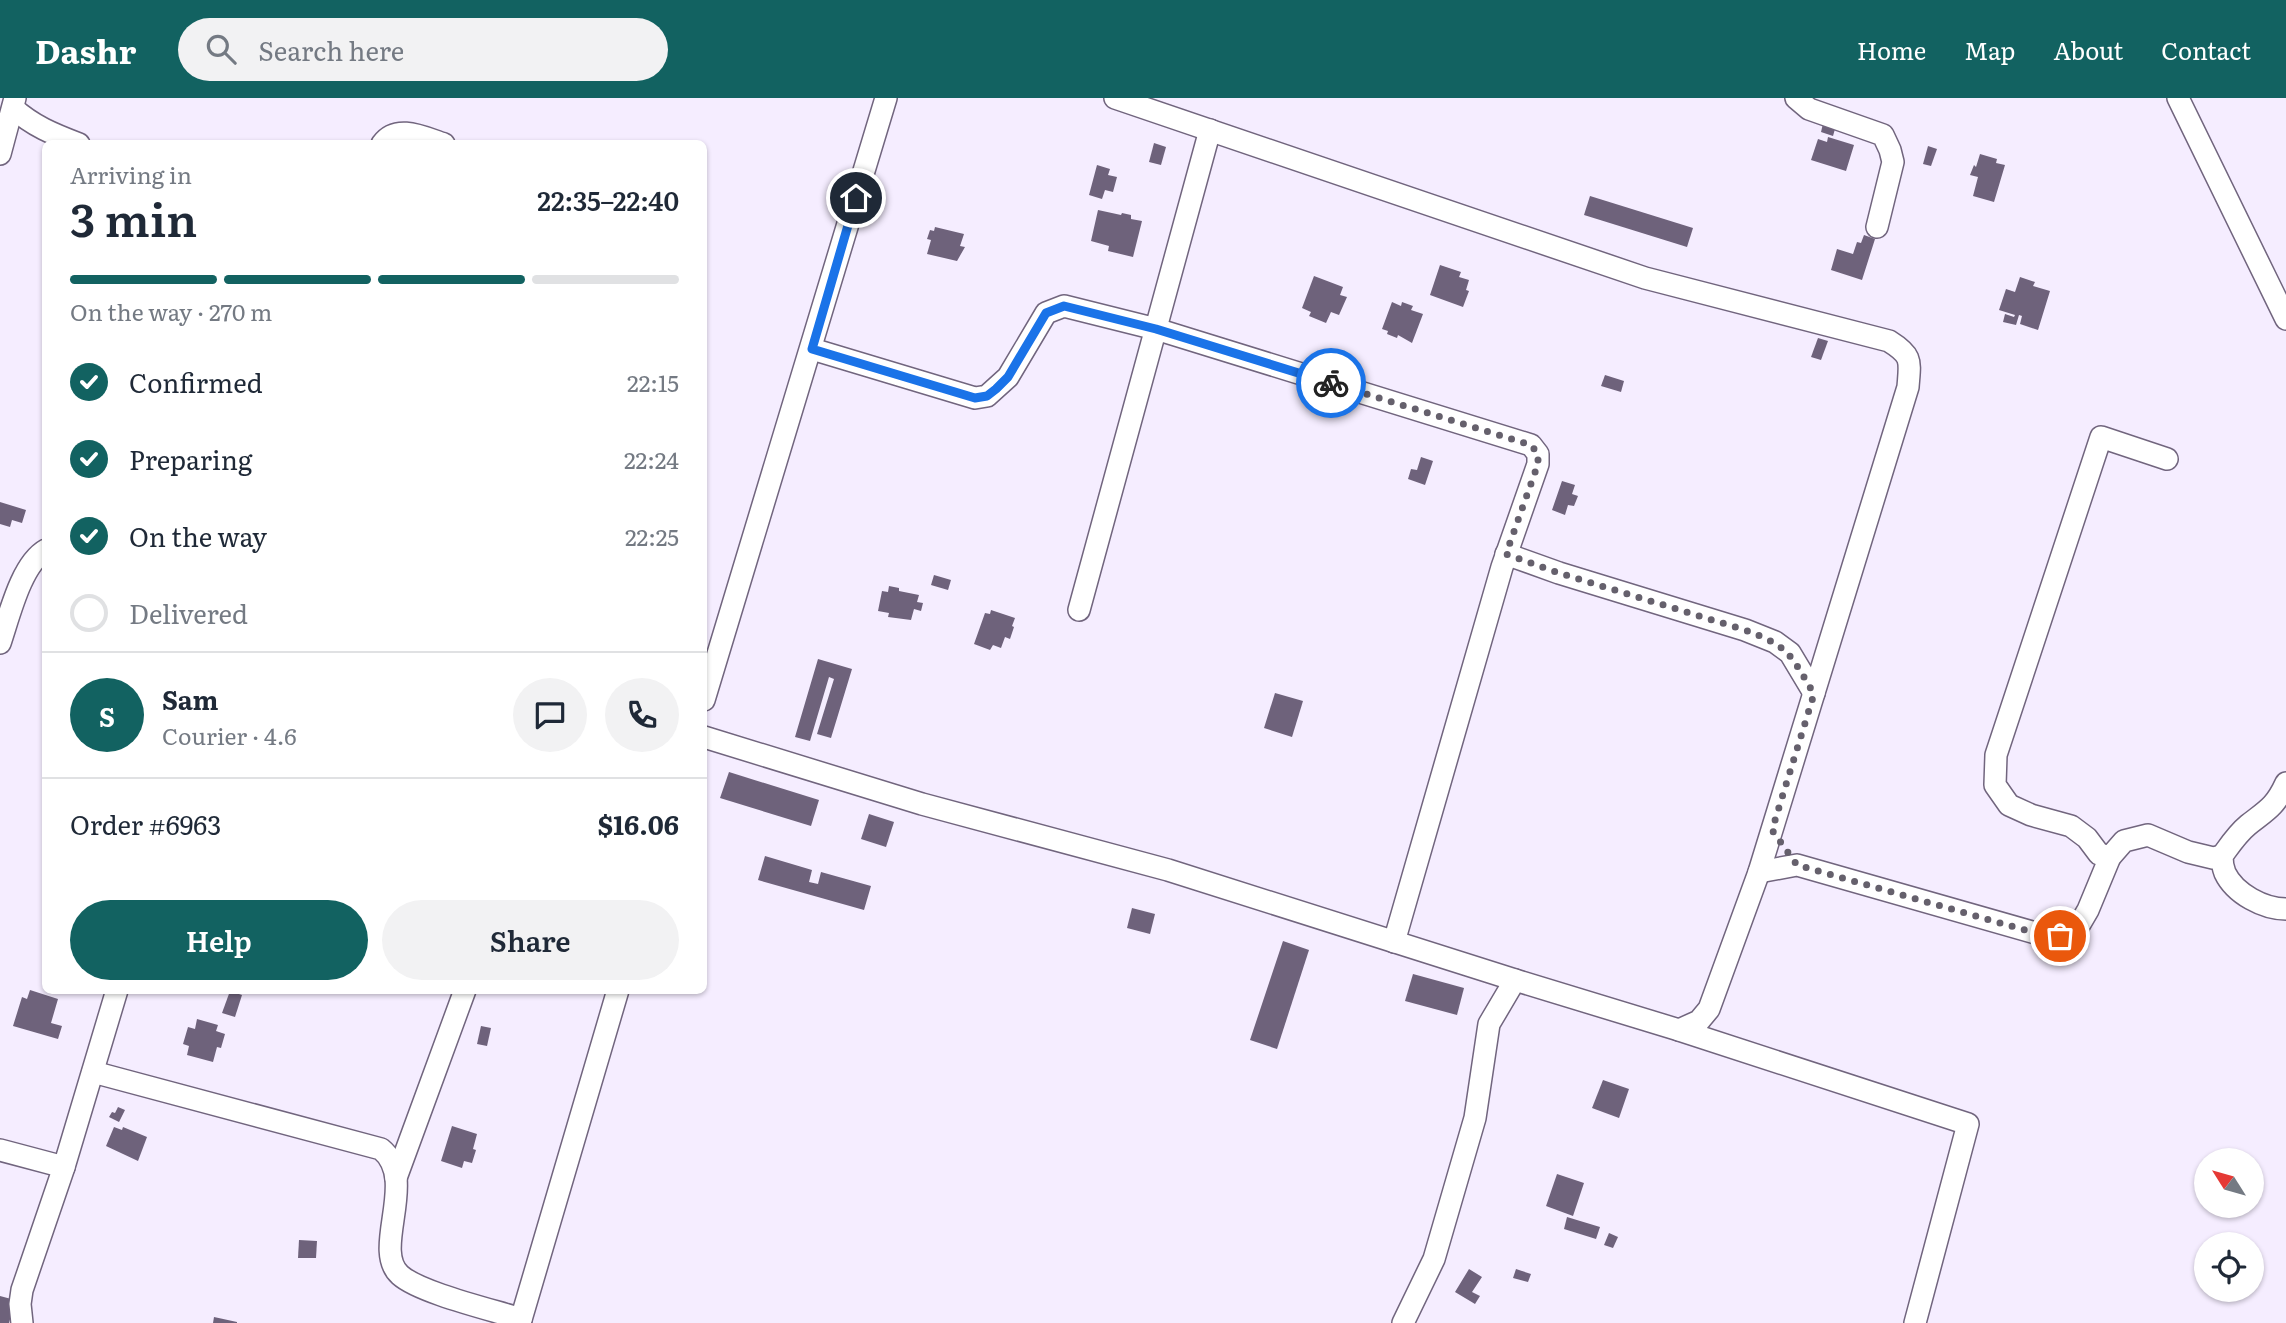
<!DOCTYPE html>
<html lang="en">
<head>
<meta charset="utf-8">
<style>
	body { margin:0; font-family:Literata,serif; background:#f2f2f3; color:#1f2937; height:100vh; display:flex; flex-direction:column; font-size:26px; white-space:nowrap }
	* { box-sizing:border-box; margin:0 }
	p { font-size:23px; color:#747a83 }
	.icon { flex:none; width:38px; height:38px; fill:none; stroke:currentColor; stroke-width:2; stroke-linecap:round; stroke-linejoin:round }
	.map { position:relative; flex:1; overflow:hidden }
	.sheet { position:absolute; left:42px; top:42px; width:665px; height:854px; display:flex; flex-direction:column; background:#fff; border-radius:10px; box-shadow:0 2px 5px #0004 }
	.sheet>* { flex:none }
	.needle { width:46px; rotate:307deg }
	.buttons { position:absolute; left:2194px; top:1050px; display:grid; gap:14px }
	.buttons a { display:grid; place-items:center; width:70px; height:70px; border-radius:50%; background:#fff; box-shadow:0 2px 5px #0004; font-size:35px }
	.pin { position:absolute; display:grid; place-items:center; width:60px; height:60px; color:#fff; margin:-30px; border:4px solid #fff; border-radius:50%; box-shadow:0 2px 7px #0007 }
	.courier { position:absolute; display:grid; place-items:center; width:70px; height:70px; margin:-35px; border:5px solid #1a73e8; border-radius:50%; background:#fff; color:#222; box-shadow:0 2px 9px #0007 }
	.headline em { font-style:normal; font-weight:600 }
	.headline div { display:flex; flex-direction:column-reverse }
	.headline { display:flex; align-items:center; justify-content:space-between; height:119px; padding:0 28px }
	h1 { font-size:46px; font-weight:600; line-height:52px }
	.bar { display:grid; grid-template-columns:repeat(4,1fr); gap:10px 7px; align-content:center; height:84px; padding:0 28px }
	.bar i { height:9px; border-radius:5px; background:#e0e1e3 }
	.bar .on { background:#126261 }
	.bar p { grid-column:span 4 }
	.line { display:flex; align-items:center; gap:18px; padding:0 28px; border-top:2px solid #e0e1e3 }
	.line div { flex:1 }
	.round { display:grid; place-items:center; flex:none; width:74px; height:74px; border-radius:37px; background:#f2f2f3 }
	ol { padding:0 28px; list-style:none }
	li { display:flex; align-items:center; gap:21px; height:77px }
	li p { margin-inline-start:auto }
	li .icon { padding:7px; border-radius:50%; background:#126261; color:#fff; stroke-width:4 }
	li:last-child { color:#747a83 }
	li i { width:38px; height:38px; border:4px solid #e0e1e3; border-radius:50% }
	.action { display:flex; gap:14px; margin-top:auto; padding:14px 28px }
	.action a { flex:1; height:80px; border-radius:42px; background:#126261; color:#fff; font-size:28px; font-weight:600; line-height:80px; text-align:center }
	.action a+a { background:#f2f2f3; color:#1f2937 }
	header { display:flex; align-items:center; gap:42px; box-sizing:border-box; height:98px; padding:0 35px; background:#126261; color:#fff }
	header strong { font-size:33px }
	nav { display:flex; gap:38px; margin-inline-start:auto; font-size:24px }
	.search { width:490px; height:63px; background:#f2f2f3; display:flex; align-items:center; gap:18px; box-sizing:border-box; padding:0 24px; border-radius:38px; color:#747a83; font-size:26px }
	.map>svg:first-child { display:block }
</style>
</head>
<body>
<header>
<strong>Dashr</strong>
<div class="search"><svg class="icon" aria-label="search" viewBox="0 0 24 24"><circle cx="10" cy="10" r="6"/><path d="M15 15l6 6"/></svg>Search here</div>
<nav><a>Home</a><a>Map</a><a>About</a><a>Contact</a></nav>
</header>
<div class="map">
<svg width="2286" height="1225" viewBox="0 0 2286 1225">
	<rect width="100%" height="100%" fill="#f5edff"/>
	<!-- building -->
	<g fill="#6e627b">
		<path d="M1826,13L1837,24L1833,38L1821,34Z"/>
		<path d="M1828,39L1854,47L1846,73L1811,62L1818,41L1827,44Z"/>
		<path d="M1154,45L1166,49L1161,67L1149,64Z"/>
		<path d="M1928,48L1937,51L1931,68L1923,66Z"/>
		<path d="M1980,56L1997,61L1996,65L2005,67L1994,104L1973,98L1978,79L1970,77L1974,67L1976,69Z"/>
		<path d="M1097,67L1110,71L1108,77L1117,79L1113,94L1105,92L1102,101L1089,97Z"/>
		<path d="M1590,98L1693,130L1687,149L1584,117Z"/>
		<path d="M1098,112L1121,117L1122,115L1131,117V121L1142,123L1133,159L1108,153L1109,148L1091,143Z"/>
		<path d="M935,129L964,136L960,148L965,149L957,163L927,156L931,142L927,141L930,132L934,133Z"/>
		<path d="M1864,137L1875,141L1862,182L1831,172L1837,151L1853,156L1857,144L1861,145Z"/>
		<path d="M1440,167L1461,174L1459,179L1469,182L1466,192L1469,193L1463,209L1430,197Z"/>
		<path d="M1314,178L1343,189L1340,197L1347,199L1339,217L1331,214L1326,225L1309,218L1311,214L1302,210Z"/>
		<path d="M2020,179L2035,184L2033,188L2050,193L2038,232L2020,226L2022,218L2019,217L2016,227L2003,224L2005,216L2014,219L2015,217L1999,212L2006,191L2015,194Z"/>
		<path d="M1392,204L1401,208L1402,204L1413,208L1411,212L1423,216L1412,245L1398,237L1397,240L1387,236L1388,233L1382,231Z"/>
		<path d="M1818,240L1828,243L1821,262L1811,259Z"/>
		<path d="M1605,277L1624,283L1621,294L1601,288Z"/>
		<path d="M1421,359L1433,363L1425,387L1408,381L1411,371L1417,372Z"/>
		<path d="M1562,383L1575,387L1572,396L1578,398L1574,408L1568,407L1565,417L1552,412Z"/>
		<path d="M0,404L26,412L22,425L12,422L10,429L0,426Z"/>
		<path d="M934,477L951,482L948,492L931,487Z"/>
		<path d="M889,488L899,490V493L919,497L917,504L923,505L921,513L914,511L911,522L888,519L889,515L878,513L882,493L888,494Z"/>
		<path d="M991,512L1015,520L1012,528L1014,529L1010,541L1005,539L1001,550L993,547L990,552L974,546L985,515L990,516Z"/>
		<path d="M818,561L852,571L831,640L817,636L834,581L829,579L810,643L795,639Z"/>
		<path d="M1275,595L1303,603L1292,639L1264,630Z"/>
		<path d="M729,674L819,702L811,728L720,700Z"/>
		<path d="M869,716L894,724L886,749L861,741Z"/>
		<path d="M765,758L812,772L809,784L818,786L821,774L871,788L864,812L758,782Z"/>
		<path d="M1132,810L1155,816L1150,836L1127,830Z"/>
		<path d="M1283,843L1309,852L1277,951L1250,942Z"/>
		<path d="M1413,876L1464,890L1457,917L1405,903Z"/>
		<path d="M30,892L58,901L51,925L62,928L58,941L13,928L22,899L27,901Z"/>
		<path d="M230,893L242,897L235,919L222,915Z"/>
		<path d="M197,921L218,927L216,933L225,936L221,950L217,949L213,964L187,957L189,948L183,946L188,929L195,931Z"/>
		<path d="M481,928L491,930L487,948L477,946Z"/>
		<path d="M1603,982L1629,991L1619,1020L1592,1010Z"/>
		<path d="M118,1009L125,1012L119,1024L109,1019L112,1014L115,1015Z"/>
		<path d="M452,1028L477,1036L473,1051L476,1052L472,1065L464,1063L462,1070L441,1063Z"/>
		<path d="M114,1029L122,1032L123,1029L147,1039L138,1063L106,1048Z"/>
		<path d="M1557,1076L1584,1085L1573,1118L1546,1108Z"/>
		<path d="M1567,1119L1600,1129L1596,1141L1564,1131Z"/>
		<path d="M1609,1135L1618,1139L1613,1150L1604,1147Z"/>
		<path d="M299,1142L317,1143L316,1160H298Z"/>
		<path d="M1469,1171L1482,1179L1472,1194L1480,1198L1475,1206L1455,1194Z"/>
		<path d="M1516,1171L1531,1176L1528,1184L1513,1180Z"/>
		<path d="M0,1198L15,1202L9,1225H0Z"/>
		<path d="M214,1219L237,1224V1225H213Z"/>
	</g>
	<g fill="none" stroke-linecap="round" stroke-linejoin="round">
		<defs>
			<g id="street">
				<path d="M1115,0L1645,180L1889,243C1913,258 1910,263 1908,289L1759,774L1709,911L1699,923L1679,932L1515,882L1489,926L1475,1020L1434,1161L1403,1225"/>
				<path d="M1796,0L1809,11L1883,37L1890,52L1893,64L1877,129"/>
				<path d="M2178,0L2286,221"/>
				<path d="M13,10C33,28 53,36 79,46"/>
				<path d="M382,46C397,25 425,40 444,46"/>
				<path d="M0,56L15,0"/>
				<path d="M812,251L975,300L987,298L1008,279L1046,215L1064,208L1156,231L1531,347L1538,356V366L1502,469L1394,844"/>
				<path d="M1506,456L1559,475L1745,532L1775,544L1790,555L1814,595"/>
				<path d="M1079,512L1210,32"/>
				<path d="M0,545C9,519 21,466 46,452"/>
				<path d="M704,602L886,0"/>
				<path d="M704,639L922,706L1168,772L1515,882"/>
				<path d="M2286,685C2275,709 2267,712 2248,727C2237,736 2230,747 2222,758C2222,764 2223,770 2225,775C2235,796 2264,811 2286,811"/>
				<path d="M2110,759L2099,756L2087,740L2071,728L2031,717L2009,707L1995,687L1996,657L2101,339L2167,361"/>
				<path d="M1759,774L1797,767L2046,838L2074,836L2088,812L2110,759L2124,743L2148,737L2188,754L2213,760L2222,758"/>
				<path d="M1679,932L1968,1026L1915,1225"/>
				<path d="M93,974L381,1051C419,1082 371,1151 400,1177C420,1195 493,1212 521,1221"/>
				<path d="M0,1052L64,1069"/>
				<path d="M396,1080L465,892"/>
				<path d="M22,1225L20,1206L22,1192L64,1069L117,892"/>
				<path d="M520,1225L618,892"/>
			</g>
		</defs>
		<!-- street casing -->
		<use href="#street" stroke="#71657e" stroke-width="24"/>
		<!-- street -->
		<use href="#street" stroke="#fff" stroke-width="21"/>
	</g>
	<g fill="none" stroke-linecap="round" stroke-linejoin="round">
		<!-- done -->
		<path stroke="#65606c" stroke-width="7" stroke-dasharray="0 12.6" d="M1331,285L1531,347L1538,356V366L1506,456L1559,475L1745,532C1790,549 1790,556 1814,596L1772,732L1797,767L2046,838H2060"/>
		<!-- route -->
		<path stroke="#1a73e8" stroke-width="9" d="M856,100L812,251L975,300L987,298L996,291L1008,279L1046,215L1064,208L1156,231L1331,285"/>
	</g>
</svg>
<div class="buttons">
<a><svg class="needle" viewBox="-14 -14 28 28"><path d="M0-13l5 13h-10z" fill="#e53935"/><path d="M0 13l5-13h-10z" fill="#747a83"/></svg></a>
<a><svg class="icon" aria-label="locate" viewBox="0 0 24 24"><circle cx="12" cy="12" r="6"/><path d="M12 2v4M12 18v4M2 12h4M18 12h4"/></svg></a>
</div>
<div class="pin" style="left:2060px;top:838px;background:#ea580c"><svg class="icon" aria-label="bag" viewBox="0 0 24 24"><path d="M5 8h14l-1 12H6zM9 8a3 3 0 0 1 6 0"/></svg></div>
<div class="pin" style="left:856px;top:100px;background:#1f2937"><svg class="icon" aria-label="home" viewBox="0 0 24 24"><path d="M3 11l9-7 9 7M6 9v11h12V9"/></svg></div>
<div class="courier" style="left:1331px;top:285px"><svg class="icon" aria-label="bike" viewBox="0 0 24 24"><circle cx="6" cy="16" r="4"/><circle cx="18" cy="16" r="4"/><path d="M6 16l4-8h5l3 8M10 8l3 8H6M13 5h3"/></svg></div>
<section class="sheet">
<div class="headline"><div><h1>3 min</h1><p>Arriving in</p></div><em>22:35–22:40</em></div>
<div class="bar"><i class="on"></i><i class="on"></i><i class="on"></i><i></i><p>On the way · 270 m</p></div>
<ol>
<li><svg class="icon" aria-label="check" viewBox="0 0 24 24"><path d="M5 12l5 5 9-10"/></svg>Confirmed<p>22:15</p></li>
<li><svg class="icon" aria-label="check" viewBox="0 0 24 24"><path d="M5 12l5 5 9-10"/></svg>Preparing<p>22:24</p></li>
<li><svg class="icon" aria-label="check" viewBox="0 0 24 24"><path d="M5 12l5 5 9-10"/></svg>On the way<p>22:25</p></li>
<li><i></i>Delivered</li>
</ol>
<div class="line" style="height:126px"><b class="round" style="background:#126261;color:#fff">S</b><div><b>Sam</b><p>Courier · 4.6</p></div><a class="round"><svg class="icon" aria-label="chat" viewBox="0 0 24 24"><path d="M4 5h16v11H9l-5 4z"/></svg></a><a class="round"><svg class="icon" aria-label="phone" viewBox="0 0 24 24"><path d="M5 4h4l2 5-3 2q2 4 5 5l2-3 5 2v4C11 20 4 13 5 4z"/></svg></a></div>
<div class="line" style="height:91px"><div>Order #6963</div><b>$16.06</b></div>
<div class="action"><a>Help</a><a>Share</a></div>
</section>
</div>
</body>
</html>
